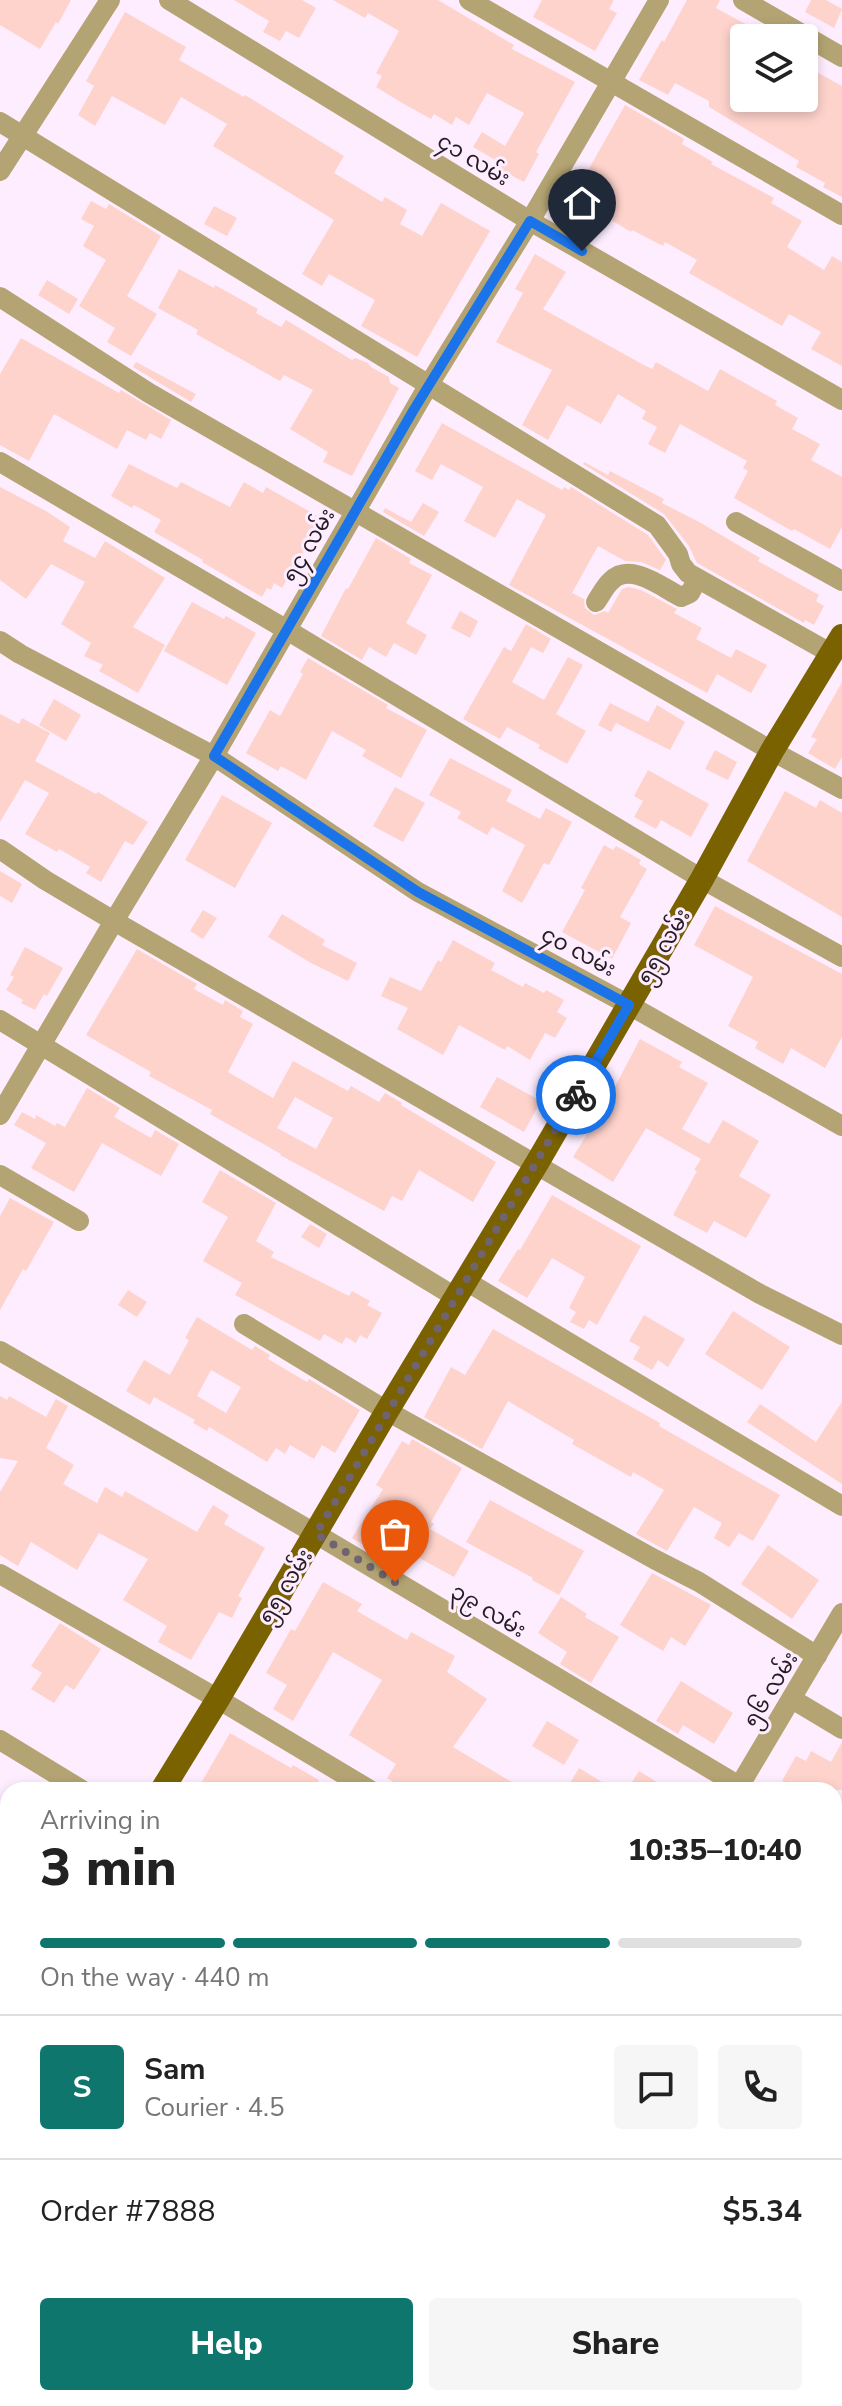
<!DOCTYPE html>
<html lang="en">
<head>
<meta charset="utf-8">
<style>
	body { margin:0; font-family:"Nunito Sans","Noto Sans Myanmar",sans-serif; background:#f6f6f6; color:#222; height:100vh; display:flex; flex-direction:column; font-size:30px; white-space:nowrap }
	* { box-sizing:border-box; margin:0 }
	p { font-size:26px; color:#767676 }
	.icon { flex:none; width:44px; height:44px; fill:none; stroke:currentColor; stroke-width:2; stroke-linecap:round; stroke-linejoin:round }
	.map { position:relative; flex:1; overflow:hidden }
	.panel { position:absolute; left:0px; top:1782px; width:842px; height:624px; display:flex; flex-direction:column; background:#fff; border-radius:24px 24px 0 0; box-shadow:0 4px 12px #0003 }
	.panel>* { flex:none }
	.tools { position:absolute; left:730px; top:24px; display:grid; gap:16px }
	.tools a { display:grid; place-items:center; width:88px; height:88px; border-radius:8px; background:#fff; box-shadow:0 4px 12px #0003; font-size:40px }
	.pin { position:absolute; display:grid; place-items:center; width:68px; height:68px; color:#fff; margin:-82px -34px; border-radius:50% 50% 50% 0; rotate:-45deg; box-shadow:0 0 8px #0007 }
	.pin .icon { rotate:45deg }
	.courier { position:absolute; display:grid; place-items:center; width:80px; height:80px; margin:-40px; border:6px solid #1a73e8; border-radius:50%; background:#fff; color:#222; box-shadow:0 2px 10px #0007 }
	.headline em { font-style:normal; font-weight:800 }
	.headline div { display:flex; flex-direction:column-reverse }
	.headline { display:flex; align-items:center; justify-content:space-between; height:136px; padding:0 40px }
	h1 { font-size:52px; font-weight:800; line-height:60px }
	.bar { display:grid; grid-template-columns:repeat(4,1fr); gap:12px 8px; align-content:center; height:96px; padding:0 40px }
	.bar i { height:10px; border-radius:6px; background:#e0e0e0 }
	.bar .on { background:#0f766e }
	.bar p { grid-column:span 4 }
	.line { display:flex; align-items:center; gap:20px; padding:0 40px; border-top:2px solid #e0e0e0 }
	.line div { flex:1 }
	.round { display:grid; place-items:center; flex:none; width:84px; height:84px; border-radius:8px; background:#f6f6f6 }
	.cta { display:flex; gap:16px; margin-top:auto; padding:16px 40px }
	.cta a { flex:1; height:92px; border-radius:8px; background:#0f766e; color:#fff; font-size:32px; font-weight:800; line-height:92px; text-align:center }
	.cta a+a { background:#f6f6f6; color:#222 }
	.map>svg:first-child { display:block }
</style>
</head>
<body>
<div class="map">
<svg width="842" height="2406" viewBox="0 0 842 2406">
	<rect width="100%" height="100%" fill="#feedfe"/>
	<!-- building -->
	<g fill="#fed3cc" fill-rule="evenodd">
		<path d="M0,0H71L58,24L56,22L40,49L0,25Z"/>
		<path d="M234,0H302L316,8L299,38L286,31L280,41L263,32L269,21Z"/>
		<path d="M333,0H438L514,45L512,49L575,82L536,152L539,154L524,182L494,166L497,161L473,147L482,132L505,146L524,113L487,93L469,125L456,117L452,125L434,114L431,119L402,103L376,87L382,76L376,73L399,31L368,13L365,18Z"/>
		<path d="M542,0H614L609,9L617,13L595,51L533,17Z"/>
		<path d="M687,0H720L716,8L771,38H744V98H787L797,103L800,98H804V91L815,71L842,86V197L823,187L825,183L796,167L799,161L709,107V101L675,83L668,95L639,80L662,40L664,42Z"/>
		<path d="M811,0H826L842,9L834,28L805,12Z"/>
		<path d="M125,12L186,47L179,60L244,97L245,95L344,156L334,173L382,202L385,197L407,210L400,224L422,236L441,203L490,231L417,357L361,326L375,300L329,274L322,286L302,274L334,220L213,146L227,124L181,97L165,125L112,96L95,126L78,115L94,86L86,81Z"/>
		<path d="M625,105L684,139L682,144L713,162L711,164L774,198L771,203L802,221L787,247L824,270L832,256L842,262V366L811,349L821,332L789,314L782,326L689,273L697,260L665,242L663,246L632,230L631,232L588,206L584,213L569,204Z"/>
		<path d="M91,201L106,209L109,204L161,236L127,296L157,314L131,356L107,342L115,328L79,306L106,260L83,246L94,226L81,219Z"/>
		<path d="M214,206L237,218L227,236L204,224Z"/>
		<path d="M535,254L566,272L543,309L642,364L652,369L656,362L708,391L720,369L777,401L775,405L798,418L792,429L820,444L811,460L842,477V527L830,549L794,529L792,531L734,498L748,471L743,468L747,461L680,424L665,453L648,444L657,427L642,419L646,411L618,394L601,424L567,405L548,440L522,425L552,370L496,342L523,293L515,289Z"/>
		<path d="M179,269L214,288L215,285L258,309L256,313L281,327L286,320L352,360L355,358L368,363L371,367L389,377L390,383L399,388L352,476L323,462L328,452L290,429L313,390L284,375L280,381L196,334L198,330L158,308Z"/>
		<path d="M47,280L78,299L69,314L38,295Z"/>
		<path d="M21,338L119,393L121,390L171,420L161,439L150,433L146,440L127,430L117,449L54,414L29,461L0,445V374Z"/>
		<path d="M136,362L196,394L191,402L133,367Z"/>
		<path d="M442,423L562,490L564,487L569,490L571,487L648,535L666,560L660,570L641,562L625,561L598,546L572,593L584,599L585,608L594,615L605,611L608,613L622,589L628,587L641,590L677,609L674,613L702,628L696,639L731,658L736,649L767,665L751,693L717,674L707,693L509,585L546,515L517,499L495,538L464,521L483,487L441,464L432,480L415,471Z"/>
		<path d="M584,462L608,475L610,471L664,499L662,503L701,523L760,558L758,561L819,595L816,601L824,606L814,625L805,620L804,623L697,563L689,546L664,514L583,464Z"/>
		<path d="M129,464L177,488L181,482L230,507L244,482L263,493L266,487L323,519L282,588L274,583L271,590L267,588L262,597L202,562L203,560L154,532L161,520L134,505L132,508L111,496Z"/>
		<path d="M0,487L46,511L70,527L63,541L95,558L105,541L165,578L133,627L165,645L138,693L99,671L103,665L84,656L91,643L61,624L85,582L51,564L26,599L0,580Z"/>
		<path d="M423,503L439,512L424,536L383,512L385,508L411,522Z"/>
		<path d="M376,538L411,559L409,563L432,575L406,623L427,635L416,655L394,643L386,657L369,647L362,660L321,636L346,588L348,589Z"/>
		<path d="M192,602L224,619L226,616L256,633L227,685L164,651Z"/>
		<path d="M460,611L478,621L470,638L451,628Z"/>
		<path d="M526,624L551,639L543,653L531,647L512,682L544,700L568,657L583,665L556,714L586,731L567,764L538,748L540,745L507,727L500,739L463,719L504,647L511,651Z"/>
		<path d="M308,658L388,705L386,708L427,730L401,778L362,756L366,750L332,731L306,780L281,766L278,771L246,753L270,710L280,716L303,674L300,672Z"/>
		<path d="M842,682V757L835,769L808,753L817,739L811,737Z"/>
		<path d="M54,699L81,715L66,741L39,725Z"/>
		<path d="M610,703L648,722L657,705L685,722L670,750L616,723L611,732L598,725Z"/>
		<path d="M0,714L19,724L22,718L50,733L35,761L96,794L98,792L148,822L133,845L125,841L101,882L86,873L90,867L59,849L57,852L25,834L49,793L25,780L0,822Z"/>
		<path d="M715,750L737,762L728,780L705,769Z"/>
		<path d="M450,758L512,790L506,801L540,819L546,808L572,822L549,865L544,863L522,903L502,891L525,845L492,827L487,835L457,818L461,812L429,795Z"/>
		<path d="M648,770L709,804L691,837L661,820L656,829L634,817L643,801L634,796Z"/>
		<path d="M395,787L425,803L403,842L373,826Z"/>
		<path d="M785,791L816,808L820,800L842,813V917L747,861Z"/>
		<path d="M222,795L272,823L235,888L185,860Z"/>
		<path d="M604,845L613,850L616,846L641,860L639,864L647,869L620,917L631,923L612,959L562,932L585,890L581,888Z"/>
		<path d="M0,871L22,884L12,903L0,896Z"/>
		<path d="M715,906L842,974V1037L825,1068L791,1048L783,1064L755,1048L758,1042L728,1026L753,977L694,945Z"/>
		<path d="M203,910L217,918L203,939L190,931Z"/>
		<path d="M282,914L325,940L322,945L357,963L348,981L311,963L268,937Z"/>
		<path d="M453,940L495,963L491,970L523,987L525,983L544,993L546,990L564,1000L557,1012L567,1018L555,1038L545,1033L530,1060L507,1046L505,1050L459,1025L443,1055L397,1029L408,1008L381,996L390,977L421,991L438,960L441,962Z"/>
		<path d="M25,947L63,968L47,996L44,994L35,1010L21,1003L23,1000L6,990L14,977L10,975Z"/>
		<path d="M137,949L197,984L194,989L223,1005L225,1000L243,1011L240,1017L253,1024L228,1072L273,1098L293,1061L348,1091L351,1086L379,1102L385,1093L402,1103L401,1105L496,1162L473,1202L419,1170L402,1201L392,1196L384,1211L280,1155L281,1154L210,1114L212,1110L149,1076L151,1072L86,1035ZM295,1097L333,1118L316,1149L277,1128Z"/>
		<path d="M640,1039L682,1062L679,1067L708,1083L682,1129L709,1144L723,1120L759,1141L739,1176L771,1195L746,1238L714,1221L707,1233L673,1215L697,1171L694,1170L701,1159L646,1128L613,1182L573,1157L609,1098Z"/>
		<path d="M497,1077L541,1101L524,1132L480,1107Z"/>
		<path d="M87,1088L120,1108L114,1117L151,1138L155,1130L179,1144L161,1176L102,1143L74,1192L31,1168L46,1143L14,1125L22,1112L35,1119L36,1115L55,1126L57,1123L65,1127Z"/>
		<path d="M220,1170L276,1203L256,1241L274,1252L271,1257L349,1296L352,1291L370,1301L367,1305L382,1313L367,1339L360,1335L356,1343L346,1337L342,1344L324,1334L320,1341L235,1295L242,1283L203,1261L228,1217L202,1202Z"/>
		<path d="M552,1195L641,1246L597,1325L589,1320L584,1329L570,1322L576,1312L569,1308L585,1277L552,1258L527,1298L498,1281L518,1249L520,1250Z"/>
		<path d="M10,1198L54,1222L26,1271L23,1269L0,1310V1216Z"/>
		<path d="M310,1224L327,1234L319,1248L301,1237Z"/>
		<path d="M128,1290L147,1302L137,1317L118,1305Z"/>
		<path d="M733,1311L790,1347L762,1390L705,1354Z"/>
		<path d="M644,1315L685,1339L668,1367L658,1360L652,1370L633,1359L640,1347L629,1341Z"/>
		<path d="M197,1317L252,1350L255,1346L270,1355L268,1359L307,1382L309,1379L360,1410L335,1453L322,1445L314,1459L290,1445L285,1454L276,1448L267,1462L209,1427L207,1431L193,1423L195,1420L154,1397L150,1405L126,1391L144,1360L170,1375L189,1340L185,1338ZM211,1370L241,1387L226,1413L197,1396Z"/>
		<path d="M493,1329L660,1423L659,1426L780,1495L753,1541L739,1533L729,1547L714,1538L722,1523L694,1507L667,1551L636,1534L664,1490L633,1472L631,1477L572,1444L574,1440L508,1401L482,1449L424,1417L451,1367L465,1375Z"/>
		<path d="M0,1396L7,1400L9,1396L46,1417L56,1399L68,1406L46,1448L74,1465L63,1484L97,1503L105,1487L122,1497L125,1491L197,1532L213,1505L229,1515L224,1524L265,1548L238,1596L242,1598L232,1618L219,1612L191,1660L158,1642L167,1626L123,1600L148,1559L99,1533L77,1570L31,1542L18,1566L0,1555V1492L18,1461L0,1458Z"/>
		<path d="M842,1402V1484L747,1422L760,1404L816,1442Z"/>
		<path d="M412,1439L462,1468L431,1522L434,1524L430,1529L469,1551L454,1577L414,1555L404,1570L352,1538L383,1489L376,1485L402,1441L409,1445Z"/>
		<path d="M490,1500L584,1551L559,1595L532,1580L533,1578L466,1542Z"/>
		<path d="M768,1545L819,1580L792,1619L741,1584Z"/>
		<path d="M652,1573L711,1605L685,1646L671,1637L663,1651L620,1625Z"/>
		<path d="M323,1582L362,1604L357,1611L407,1640L411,1632L455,1656L447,1672L487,1699L453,1747L525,1790H406L387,1778L396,1764L349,1735L382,1680L333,1652L293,1721L273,1709L287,1685L266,1673L291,1629L295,1631Z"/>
		<path d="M561,1597L587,1614L585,1617L619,1637L591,1683L560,1664L567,1652L538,1633Z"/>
		<path d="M60,1623L101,1649L74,1690L66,1685L54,1703L31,1689L42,1673L31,1666Z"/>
		<path d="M681,1681L733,1713L714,1744L683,1725L678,1734L656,1721Z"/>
		<path d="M547,1721L579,1740L564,1765L532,1746Z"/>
		<path d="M230,1733L291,1768L293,1765L319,1780L313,1790H197Z"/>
		<path d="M842,1742V1790H798L782,1781L796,1756L806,1761L811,1751L831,1762Z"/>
		<path d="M579,1768L615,1790H566Z"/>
		<path d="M639,1771L670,1790H627Z"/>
	</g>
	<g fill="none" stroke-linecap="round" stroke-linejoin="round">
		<!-- minor -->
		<g stroke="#b4a473" stroke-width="20">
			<path d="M169,0L530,221L842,400"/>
			<path d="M469,0L842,215"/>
			<path d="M743,0L842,57"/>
			<path d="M0,122L657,525L678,554L681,564L688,573L832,654"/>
			<path d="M0,171L110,0"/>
			<path d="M0,297L149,393L772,751L842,789"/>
			<path d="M0,462L287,630L702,879L842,957"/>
			<path d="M736,522L842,581"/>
			<path d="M596,602C601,595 605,586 611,581C630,561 663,588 681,597L690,593L697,580"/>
			<path d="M0,641L20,654L214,756L418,892L629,1005L842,1126"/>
			<path d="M0,849L45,880L114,921L760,1294L842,1335"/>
			<path d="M0,1020L457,1298"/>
			<path d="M0,1115L114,921L214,756L428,386L530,221L659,0"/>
			<path d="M0,1175L79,1221"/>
			<path d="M466,1281L842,1506"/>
			<path d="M244,1324L387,1411L654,1559L699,1582L817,1656"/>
			<path d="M0,1351L316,1534L746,1790"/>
			<path d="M0,1574L218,1699L370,1790"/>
			<path d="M792,1699L842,1729"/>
			<path d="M0,1740L82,1790"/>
			<path d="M737,1790L842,1613"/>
			<path d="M834,1843L842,1848"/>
			<path d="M0,1904L8,1909"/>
			<path d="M834,1981L842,1985"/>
			<path d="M0,2074L8,2079"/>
			<path d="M834,2093L842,2098"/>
			<path d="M834,2212L842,2216"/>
			<path d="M834,2331L842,2336"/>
			<path d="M543,2398L556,2406"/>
			<path d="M764,2398L778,2406"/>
			<path d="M357,2406L362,2398"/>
		</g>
		<!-- major -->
		<g stroke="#7a6200" stroke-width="24">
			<path d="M162,1790L218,1699L387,1411L537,1163L702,879L772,751L842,636"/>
			<path d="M0,2063L8,2050"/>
		</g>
	</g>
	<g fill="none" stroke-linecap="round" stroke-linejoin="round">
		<!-- done -->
		<path stroke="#716471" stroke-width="8" stroke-dasharray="0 14.4" d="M395,1582L316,1534L576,1095"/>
		<!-- route -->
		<path stroke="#1a73e8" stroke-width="10" d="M576,1095L629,1005L418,892L214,756L413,411L530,221L582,251"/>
	</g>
	<g text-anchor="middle" stroke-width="6" stroke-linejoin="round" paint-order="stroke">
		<!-- street labels -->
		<g font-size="22" fill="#251b25" stroke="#feedfe">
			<text transform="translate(474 159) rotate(31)" y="8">၄၁ လမ်း</text>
			<text transform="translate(308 545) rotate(-60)" y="8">၅၄ လမ်း</text>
			<text transform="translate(663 946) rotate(-60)" y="8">၅၅ လမ်း</text>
			<text transform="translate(579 951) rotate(28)" y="8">၄၀ လမ်း</text>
			<text transform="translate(285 1586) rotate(-59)" y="8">၅၅ လမ်း</text>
			<text transform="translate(489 1610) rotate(31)" y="8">၃၉ လမ်း</text>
			<text transform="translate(770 1689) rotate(-59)" y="8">၅၆ လမ်း</text>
		</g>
	</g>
</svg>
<div class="tools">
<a><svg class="icon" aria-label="layers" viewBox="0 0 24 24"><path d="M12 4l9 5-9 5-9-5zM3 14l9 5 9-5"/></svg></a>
</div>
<div class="pin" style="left:395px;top:1582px;background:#ea580c"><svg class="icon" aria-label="bag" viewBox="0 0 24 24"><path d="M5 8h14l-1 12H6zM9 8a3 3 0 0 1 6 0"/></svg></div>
<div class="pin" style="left:582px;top:251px;background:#1f2937"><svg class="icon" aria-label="home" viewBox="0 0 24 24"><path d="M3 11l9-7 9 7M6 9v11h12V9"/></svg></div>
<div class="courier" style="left:576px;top:1095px"><svg class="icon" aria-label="bike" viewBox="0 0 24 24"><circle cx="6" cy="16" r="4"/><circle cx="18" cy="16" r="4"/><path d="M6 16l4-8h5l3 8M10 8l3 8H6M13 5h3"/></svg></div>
<section class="panel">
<div class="headline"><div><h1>3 min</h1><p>Arriving in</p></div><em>10:35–10:40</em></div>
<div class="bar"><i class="on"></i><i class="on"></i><i class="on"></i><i></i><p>On the way · 440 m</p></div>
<div class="line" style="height:144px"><b class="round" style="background:#0f766e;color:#fff">S</b><div><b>Sam</b><p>Courier · 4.5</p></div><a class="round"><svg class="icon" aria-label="chat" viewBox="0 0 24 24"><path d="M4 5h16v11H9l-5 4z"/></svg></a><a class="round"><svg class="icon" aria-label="phone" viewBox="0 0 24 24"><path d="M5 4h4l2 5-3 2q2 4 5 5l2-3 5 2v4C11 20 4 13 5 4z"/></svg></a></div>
<div class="line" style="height:104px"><div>Order #7888</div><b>$5.34</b></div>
<div class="cta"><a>Help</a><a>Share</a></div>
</section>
</div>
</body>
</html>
